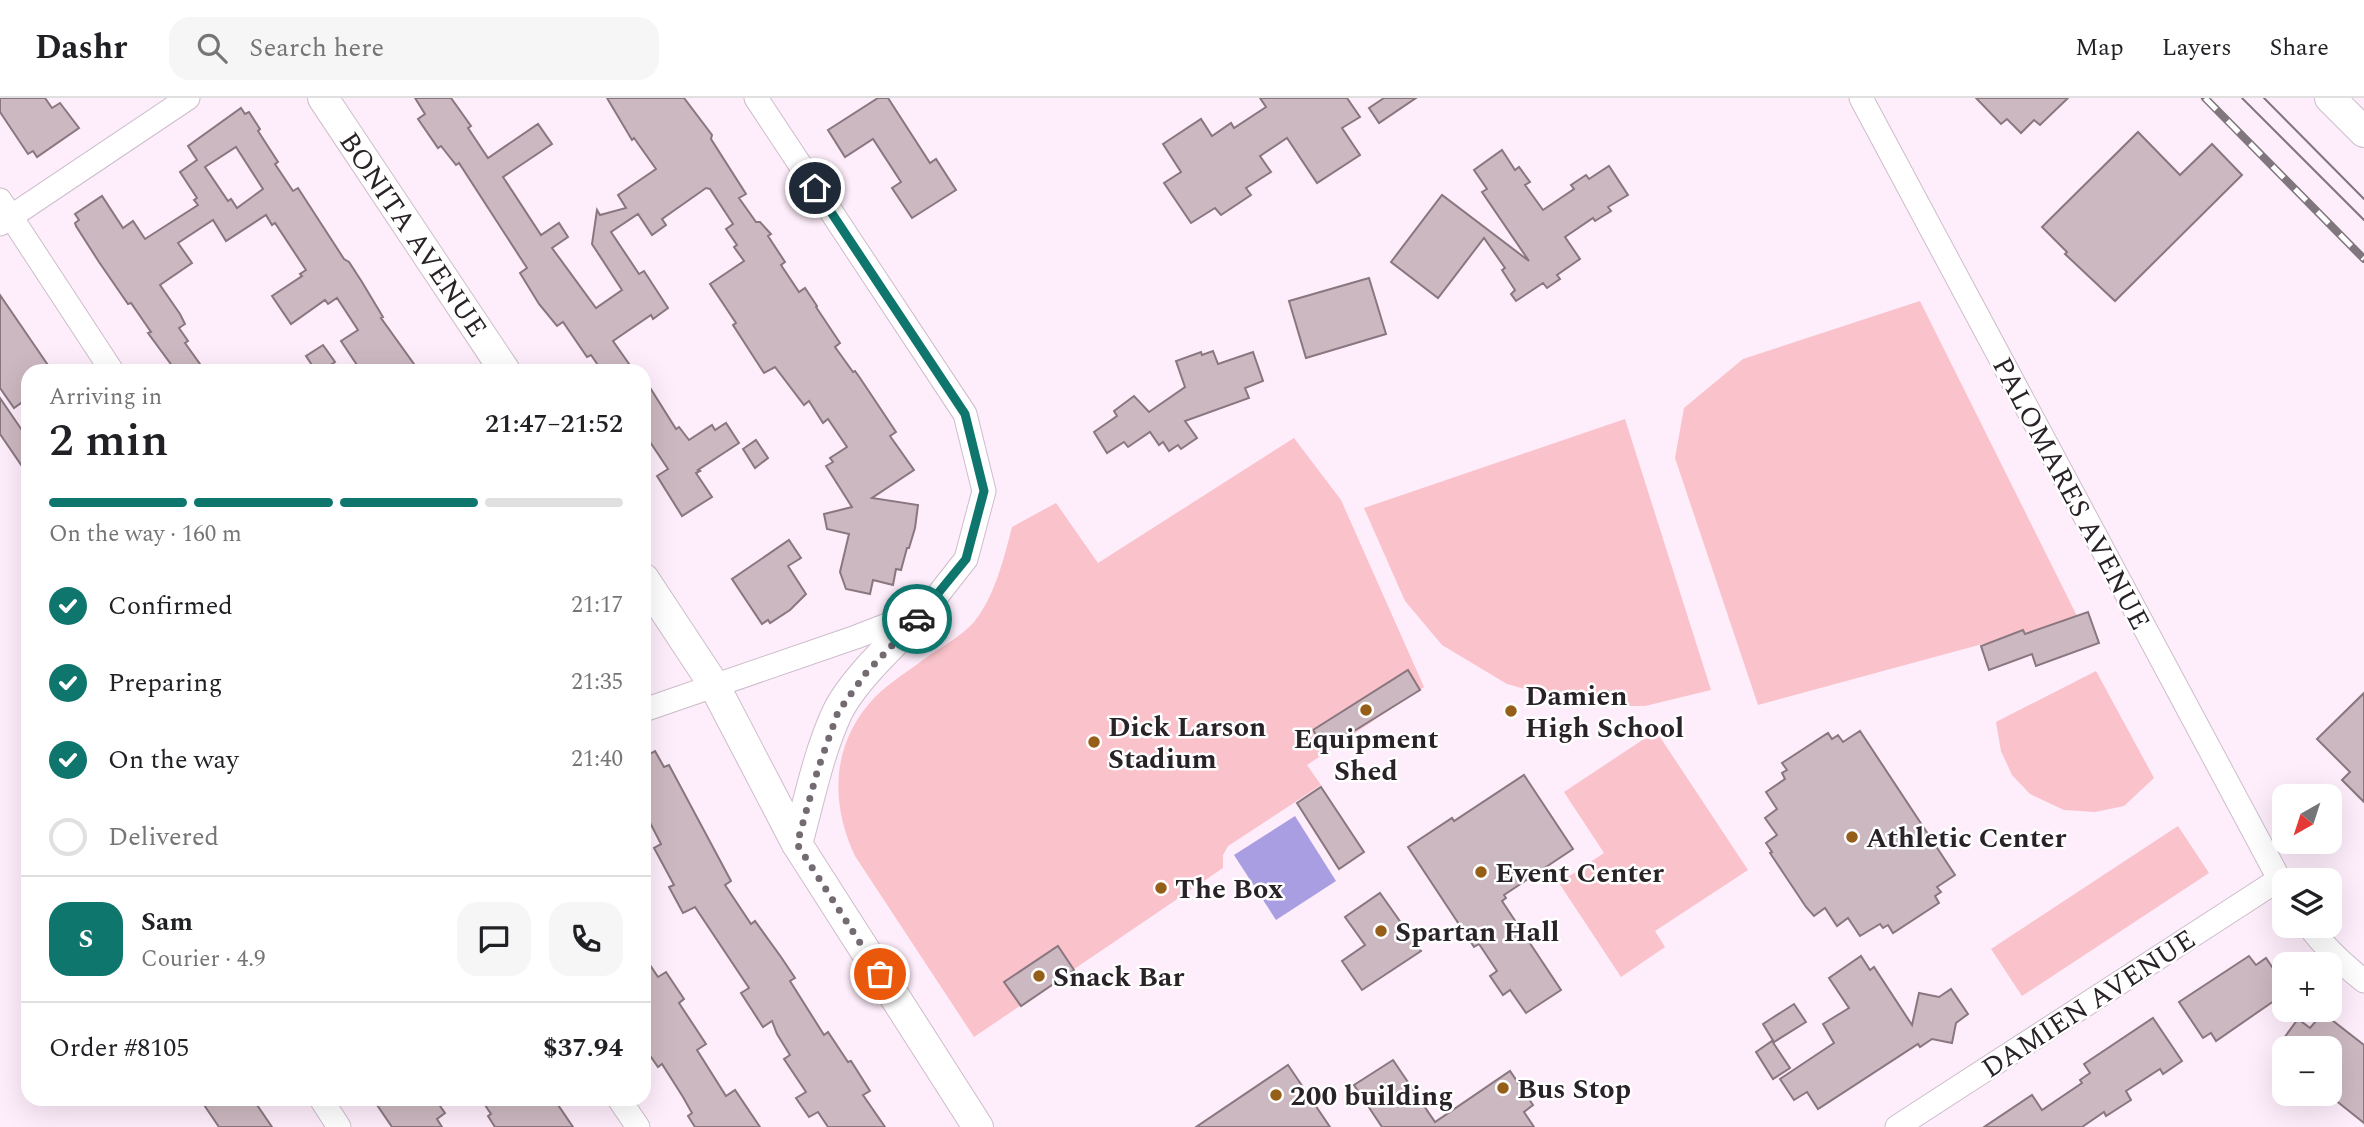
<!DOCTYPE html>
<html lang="en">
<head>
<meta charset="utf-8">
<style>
	body { margin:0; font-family:Spectral,serif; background:#f6f6f6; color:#202124; height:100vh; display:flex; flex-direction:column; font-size:26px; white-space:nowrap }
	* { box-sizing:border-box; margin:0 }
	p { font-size:23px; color:#757577 }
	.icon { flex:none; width:38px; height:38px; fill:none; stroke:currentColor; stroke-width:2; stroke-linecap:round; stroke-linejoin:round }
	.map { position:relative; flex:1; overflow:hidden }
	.side { position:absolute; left:21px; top:266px; width:630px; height:742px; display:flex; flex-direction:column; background:#fff; border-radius:21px; box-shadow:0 7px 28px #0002 }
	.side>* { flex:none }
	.needle { width:46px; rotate:219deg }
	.controls { position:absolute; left:2272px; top:686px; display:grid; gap:14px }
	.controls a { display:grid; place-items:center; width:70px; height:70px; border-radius:14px; background:#fff; box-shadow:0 7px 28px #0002; font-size:35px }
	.pin { position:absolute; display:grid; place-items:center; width:60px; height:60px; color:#fff; margin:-30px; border:4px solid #fff; border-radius:50%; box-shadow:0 2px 7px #0007 }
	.courier { position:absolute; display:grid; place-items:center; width:70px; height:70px; margin:-35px; border:5px solid #0f766e; border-radius:50%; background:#fff; color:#222; box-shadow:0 2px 9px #0007 }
	.overview em { font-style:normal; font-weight:600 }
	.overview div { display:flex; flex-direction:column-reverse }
	.overview { display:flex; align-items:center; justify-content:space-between; height:119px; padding:0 28px }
	h1 { font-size:46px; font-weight:600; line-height:52px }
	.bar { display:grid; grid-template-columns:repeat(4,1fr); gap:10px 7px; align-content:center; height:84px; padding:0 28px }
	.bar i { height:9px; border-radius:5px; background:#e0e0e0 }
	.bar .active { background:#0f766e }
	.bar p { grid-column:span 4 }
	.line { display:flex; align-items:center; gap:18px; padding:0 28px; border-top:2px solid #e0e0e0 }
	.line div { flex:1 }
	.round { display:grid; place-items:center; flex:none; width:74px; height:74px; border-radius:21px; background:#f6f6f6 }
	ol { padding:0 28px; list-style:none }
	li { display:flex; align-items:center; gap:21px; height:77px }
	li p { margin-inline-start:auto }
	li .icon { padding:7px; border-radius:50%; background:#0f766e; color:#fff; stroke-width:4 }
	li:last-child { color:#757577 }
	li i { width:38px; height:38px; border:4px solid #e0e0e0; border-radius:50% }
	header { display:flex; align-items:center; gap:42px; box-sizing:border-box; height:98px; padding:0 35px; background:#fff; border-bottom:2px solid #e0e0e0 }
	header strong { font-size:33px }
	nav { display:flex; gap:38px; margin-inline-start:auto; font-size:24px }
	.search { width:490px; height:63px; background:#f6f6f6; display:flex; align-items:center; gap:18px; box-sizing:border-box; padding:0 24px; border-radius:21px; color:#757577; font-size:26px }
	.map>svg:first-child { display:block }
</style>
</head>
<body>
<header>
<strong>Dashr</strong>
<div class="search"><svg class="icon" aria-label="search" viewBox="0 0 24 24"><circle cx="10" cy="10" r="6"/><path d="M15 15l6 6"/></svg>Search here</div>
<nav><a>Map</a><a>Layers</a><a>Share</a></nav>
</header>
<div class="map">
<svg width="2364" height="1029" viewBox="0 0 2364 1029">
	<rect width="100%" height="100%" fill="#feedfb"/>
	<!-- green -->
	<g fill="#fac2ca">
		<path d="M1920,203L2078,520L1758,607L1675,360L1684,310L1743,261Z"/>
		<path d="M1625,321L1711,592L1645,608H1586L1507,586L1442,547L1405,503L1364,410Z"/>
		<path d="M1294,340L1341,402L1424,589L1307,667L1321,687L1228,748L1223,757V770L974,939L855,758C829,703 832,644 875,599C890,584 910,572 927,559C941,549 962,538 974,524C995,498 1004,460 1012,429L1056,405L1098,465Z"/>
		<path d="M2096,573L2154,680L2124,708L2095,714L2064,712L2030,696L2012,677L2001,653L1996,624Z"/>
		<path d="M1656,633L1748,772L1655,833L1665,849L1621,879L1559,785L1604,755L1564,694Z"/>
		<path d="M2178,728L2209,775L2022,898L1991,851Z"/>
	</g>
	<!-- water -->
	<path fill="#aa9ee3" d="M1295,718L1336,783L1276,822L1234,757Z"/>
	<!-- building -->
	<g fill="#ccb8c0" stroke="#89767e" stroke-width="2" fill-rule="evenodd">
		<path d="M0,0H45L52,10L60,5L79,30L37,59L33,53L28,56L0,14Z"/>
		<path d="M415,0H451L471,28L468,30L488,60L538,26L552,46L503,79L541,137L559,125L568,139L552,150L596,210L622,192L592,146L597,112L600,117L626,110L618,97L656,71L634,40L632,42L607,0H684L712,37L711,41L746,96L739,100L756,124H760L771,136L768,138L785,164L781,167L799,194L805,190L817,208L816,209L840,245L835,249L853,274L855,273L860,280L896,334L890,338L914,372L872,400L918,407L915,430L909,450H907L901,472L896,471L893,487L873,482L870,496L846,491L840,474L849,436L827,431L824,416L852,409L826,368L833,364L830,360L847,349L828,321L823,325L809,303L804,307L775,269L764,275L733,227L736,225L710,186L744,163L734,149L737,147L726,131L733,126L710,91L706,90L662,121L666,127L652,137L638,116L611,134L639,176L644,173L668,210L653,221L651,217L613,243L634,273H602L591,257L587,259L563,224L557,228L539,206L520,175L527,170L459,65L456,67L441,48L438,50L418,21L425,16Z"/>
		<path d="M878,0H888L930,65L936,61L956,92L912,120L892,90L901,84L873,41L845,59L828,32Z"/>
		<path d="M1260,0H1347L1360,19L1342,30L1360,57L1317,85L1287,40L1260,58L1271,74L1246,90L1251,97L1221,117L1215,110L1191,125L1164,85L1181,74L1163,46L1201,21L1212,38L1231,25L1234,30L1266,9Z"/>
		<path d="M1384,0H1416L1379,25L1369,10Z"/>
		<path d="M1976,0H2068L2040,27L2034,22L2021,35L2007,21L2001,26Z"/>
		<path d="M241,10L245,16L249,14L260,31L258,33L278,64L275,66L293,93L298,90L344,161L349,164L362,184L383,219L381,220L419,273H361L341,243L358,232L337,200L328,206L325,202L291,226L272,198L302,178L300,176L306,172L275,125L272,127L266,117L226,143L213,122L178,145L192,165L160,187L180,216L185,226L179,230L188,243L185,245L205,273H176L148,235L151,234L131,205L128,206L99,164L76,128L75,125L79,122L75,116L102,98L123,130L133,123L145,141L198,107L194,102L197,100L180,74L197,62L188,48ZM236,49L263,91L237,110L231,101L228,103L205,69Z"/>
		<path d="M2138,34L2180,77L2212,46L2242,77L2115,203L2065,156L2067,154L2042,129Z"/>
		<path d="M1502,52L1515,72L1519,69L1530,84L1525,87L1543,112L1574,91L1571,87L1586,77L1589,81L1609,68L1628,97L1608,109L1611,113L1595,123L1593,120L1565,139L1580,161L1557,177L1560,181L1547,190L1543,185L1516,203L1511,196L1515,192L1502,172L1505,170L1484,140L1438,200L1391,164L1442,97L1529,163L1482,94L1487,91L1474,72Z"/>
		<path d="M1369,180L1386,236L1306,260L1289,203Z"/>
		<path d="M0,197L52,273H28V300L14,310L0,290Z"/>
		<path d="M323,247L335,264L322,273H316L306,258Z"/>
		<path d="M1213,253L1218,266L1253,254L1263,283L1245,290L1249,300L1185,323L1197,340L1181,351L1178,347L1169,353L1163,344L1159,347L1150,334L1128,349L1124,344L1107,355L1094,334L1117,318L1114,313L1134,298L1149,314L1185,289L1176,263L1201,254L1202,257Z"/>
		<path d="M644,280L676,331L679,329L689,342L712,327L715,332L726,325L739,345L698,372L700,373L696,375L712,399L682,418L657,378L668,371L644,335Z"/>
		<path d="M0,300L28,341V377L0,336Z"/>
		<path d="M756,342L768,360L755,370L743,351Z"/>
		<path d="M789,442L801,460L788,468L806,496L790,512L770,525L768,522L762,526L732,481Z"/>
		<path d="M2088,514L2099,545L2036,568L2032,556L1989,572L1981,548L2023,532L2025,536Z"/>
		<path d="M1408,572L1420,592L1325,651L1313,632Z"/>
		<path d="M2364,595V704L2342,682L2350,674L2317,641Z"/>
		<path d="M1860,633L1955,777L1937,789L1941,794L1935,798L1939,805L1893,835L1888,827L1883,830L1880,826L1860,838L1848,820L1837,828L1825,810L1814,818L1806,809L1770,755L1772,754L1766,745L1777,737L1765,720L1777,711L1766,694L1785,681L1782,675L1787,672L1782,665L1828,635L1832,641L1838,637L1843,644Z"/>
		<path d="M655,653L664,669L669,667L731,783L725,787L751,826L755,823L781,859L795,880L790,883L824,937L828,934L848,964L851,963L870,993L863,997L885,1029H828L818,1014L809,1019L796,1000L806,994L784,961L790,957L777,936L772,923L763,929L741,895L749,890L695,809L683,815L669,789L674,787L654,750L661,746L644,713V659Z"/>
		<path d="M1524,677L1573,751L1504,797L1506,800L1502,803L1561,892L1526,915L1510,892L1503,897L1490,878L1497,873L1479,846L1474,849L1408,749L1452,720L1454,723Z"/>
		<path d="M1321,689L1364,754L1339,771L1297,705Z"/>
		<path d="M1380,795L1421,853L1362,892L1342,863L1365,847L1345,819Z"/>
		<path d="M1058,848L1074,872L1021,908L1004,884Z"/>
		<path d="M644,858L658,879L666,874L684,901L679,905L706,946L697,952L726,998L735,992L760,1029H695L688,1018L692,1015L683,999L662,966L658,969L644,949Z"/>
		<path d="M1861,858L1870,872L1874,869L1912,927L1919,895L1939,899L1951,891L1968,916L1956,925L1952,945L1932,941L1920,949L1918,946L1818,1011L1807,994L1794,1002L1780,981L1834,945L1823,926L1849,910L1829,880Z"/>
		<path d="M2249,858L2256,867L2266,860L2284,887V896L2216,943L2211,935L2203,940L2179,904Z"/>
		<path d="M1794,906L1806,924L1774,944L1763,926Z"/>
		<path d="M2323,915L2364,947V1025L2329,997V950H2297L2284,940L2298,921L2310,930Z"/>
		<path d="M2153,920L2182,963L2163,976L2160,971L2126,993L2131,1002L2106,1018L2104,1014L2082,1029H1984L2032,997L2042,1012L2082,985L2080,982L2090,975L2084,966Z"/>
		<path d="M1772,943L1790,970L1773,981L1756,954Z"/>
		<path d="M1393,962L1435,1024L1510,973L1533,1007L1524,1014L1534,1029H1382L1354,987Z"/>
		<path d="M1288,967L1330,1029H1196Z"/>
		<path d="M200,1001H253L272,1029H219Z"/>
		<path d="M373,1001H435L445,1015L437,1021L442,1029H392Z"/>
		<path d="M481,1001H554L573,1029H495L488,1018L491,1016Z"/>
	</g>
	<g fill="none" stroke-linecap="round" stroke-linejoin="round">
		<defs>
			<g id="minor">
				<path d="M1861,0L2284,790"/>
				<path d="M0,102L112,273"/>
				<path d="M0,126L188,0"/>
				<path d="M644,612L856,539L926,512L966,461L984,393L965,316L756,0"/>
				<path d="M2309,828C2324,849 2344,867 2364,883"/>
				<path d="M321,1001L339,1029"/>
				<path d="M619,1001L638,1029"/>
				<path d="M1897,1029L2278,782"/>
			</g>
			<g id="major">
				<path d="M323,0L505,273"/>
				<path d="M2330,0L2364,34"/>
				<path d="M644,481L714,587L797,746L978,1029"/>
				<path d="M797,746C809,703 818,656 837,615C853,581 899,540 926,512"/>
			</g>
		</defs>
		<!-- minor casing -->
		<use href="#minor" stroke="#cdbdcb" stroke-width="25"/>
		<!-- major casing -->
		<use href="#major" stroke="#cdbdcb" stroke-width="32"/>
		<!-- minor -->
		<use href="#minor" stroke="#fff" stroke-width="23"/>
		<!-- major -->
		<use href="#major" stroke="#fff" stroke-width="30"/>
		<!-- tram -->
		<g stroke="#80767e" stroke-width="2">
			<path d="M2242,0L2364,122"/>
			<path d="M2264,0L2364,101"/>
		</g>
		<defs>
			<path id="rail" d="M2205,0L2364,161"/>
		</defs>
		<!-- rail casing -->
		<use href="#rail" stroke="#80767e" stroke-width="8"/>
		<!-- rail -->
		<use href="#rail" stroke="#fff" stroke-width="5" stroke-dasharray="16" stroke-linecap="butt"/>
	</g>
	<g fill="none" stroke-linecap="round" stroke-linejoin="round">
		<!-- done -->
		<path stroke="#746a72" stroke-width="7" stroke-dasharray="0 12.6" d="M880,876L797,746L818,671L838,614L866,575L917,521"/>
		<!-- route -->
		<path stroke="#0f766e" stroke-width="9" d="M815,90L965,316L984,393L966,461L917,521"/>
	</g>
	<!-- markers -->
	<g fill="#965f19" stroke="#fff" stroke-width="2.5">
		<circle cx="1366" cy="612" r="7"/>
		<circle cx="1511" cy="613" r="7"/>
		<circle cx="1094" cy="644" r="7"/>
		<circle cx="1852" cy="739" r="7"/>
		<circle cx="1481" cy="774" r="7"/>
		<circle cx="1161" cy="790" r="7"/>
		<circle cx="1381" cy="833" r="7"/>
		<circle cx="1039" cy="878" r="7"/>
		<circle cx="1503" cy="990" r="7"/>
		<circle cx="1276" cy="997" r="7"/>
	</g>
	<g text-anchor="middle" stroke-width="5" stroke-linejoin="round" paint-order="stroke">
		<!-- street labels -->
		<g font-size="28" fill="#292328" stroke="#fff">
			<text transform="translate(414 136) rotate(56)" y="10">BONITA AVENUE</text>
			<text transform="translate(2072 395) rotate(62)" y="10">PALOMARES AVENUE</text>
			<text transform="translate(2088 905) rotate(-33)" y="10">DAMIEN AVENUE</text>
		</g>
		<!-- poi labels -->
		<g font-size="28" font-weight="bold" fill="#292328" stroke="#fff" text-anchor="start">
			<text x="1525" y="607">Damien<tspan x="1525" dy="32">High School</tspan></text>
			<text x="1108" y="638">Dick Larson<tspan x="1108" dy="32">Stadium</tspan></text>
			<text x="1366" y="650" text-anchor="middle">Equipment<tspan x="1366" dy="32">Shed</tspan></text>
			<text x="1866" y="749">Athletic Center</text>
			<text x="1495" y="784">Event Center</text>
			<text x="1175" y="800">The Box</text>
			<text x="1395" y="843">Spartan Hall</text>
			<text x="1053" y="888">Snack Bar</text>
			<text x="1517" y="1000">Bus Stop</text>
			<text x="1290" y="1007">200 building</text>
		</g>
	</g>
</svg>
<div class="controls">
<a><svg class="needle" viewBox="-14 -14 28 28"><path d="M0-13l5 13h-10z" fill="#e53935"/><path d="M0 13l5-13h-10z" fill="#757577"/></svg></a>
<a><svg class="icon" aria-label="layers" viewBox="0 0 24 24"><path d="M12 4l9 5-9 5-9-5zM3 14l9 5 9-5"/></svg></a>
<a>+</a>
<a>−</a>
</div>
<div class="pin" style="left:880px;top:876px;background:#ea580c"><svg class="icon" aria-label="bag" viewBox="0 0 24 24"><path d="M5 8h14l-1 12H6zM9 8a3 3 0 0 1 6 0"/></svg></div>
<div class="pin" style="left:815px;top:90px;background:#1f2937"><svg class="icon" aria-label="home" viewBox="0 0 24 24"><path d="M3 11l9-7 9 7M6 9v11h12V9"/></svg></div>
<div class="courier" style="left:917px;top:521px"><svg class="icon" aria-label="car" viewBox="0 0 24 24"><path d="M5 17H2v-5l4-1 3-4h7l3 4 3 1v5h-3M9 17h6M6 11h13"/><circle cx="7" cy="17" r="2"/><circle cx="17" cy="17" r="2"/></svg></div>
<section class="side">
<div class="overview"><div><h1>2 min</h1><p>Arriving in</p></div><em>21:47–21:52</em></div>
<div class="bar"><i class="active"></i><i class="active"></i><i class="active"></i><i></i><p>On the way · 160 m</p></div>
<ol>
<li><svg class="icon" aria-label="check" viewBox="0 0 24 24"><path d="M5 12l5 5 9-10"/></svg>Confirmed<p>21:17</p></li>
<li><svg class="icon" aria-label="check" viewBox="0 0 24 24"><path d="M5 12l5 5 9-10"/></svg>Preparing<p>21:35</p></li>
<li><svg class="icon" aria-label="check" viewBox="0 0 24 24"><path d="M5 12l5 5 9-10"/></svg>On the way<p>21:40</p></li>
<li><i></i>Delivered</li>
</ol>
<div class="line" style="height:126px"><b class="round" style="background:#0f766e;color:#fff">S</b><div><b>Sam</b><p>Courier · 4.9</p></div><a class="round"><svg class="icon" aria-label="chat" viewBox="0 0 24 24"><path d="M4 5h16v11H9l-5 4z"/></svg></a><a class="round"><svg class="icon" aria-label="phone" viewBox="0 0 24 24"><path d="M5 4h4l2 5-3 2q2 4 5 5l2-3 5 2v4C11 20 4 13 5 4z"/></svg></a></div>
<div class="line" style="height:91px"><div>Order #8105</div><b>$37.94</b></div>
</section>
</div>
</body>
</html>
